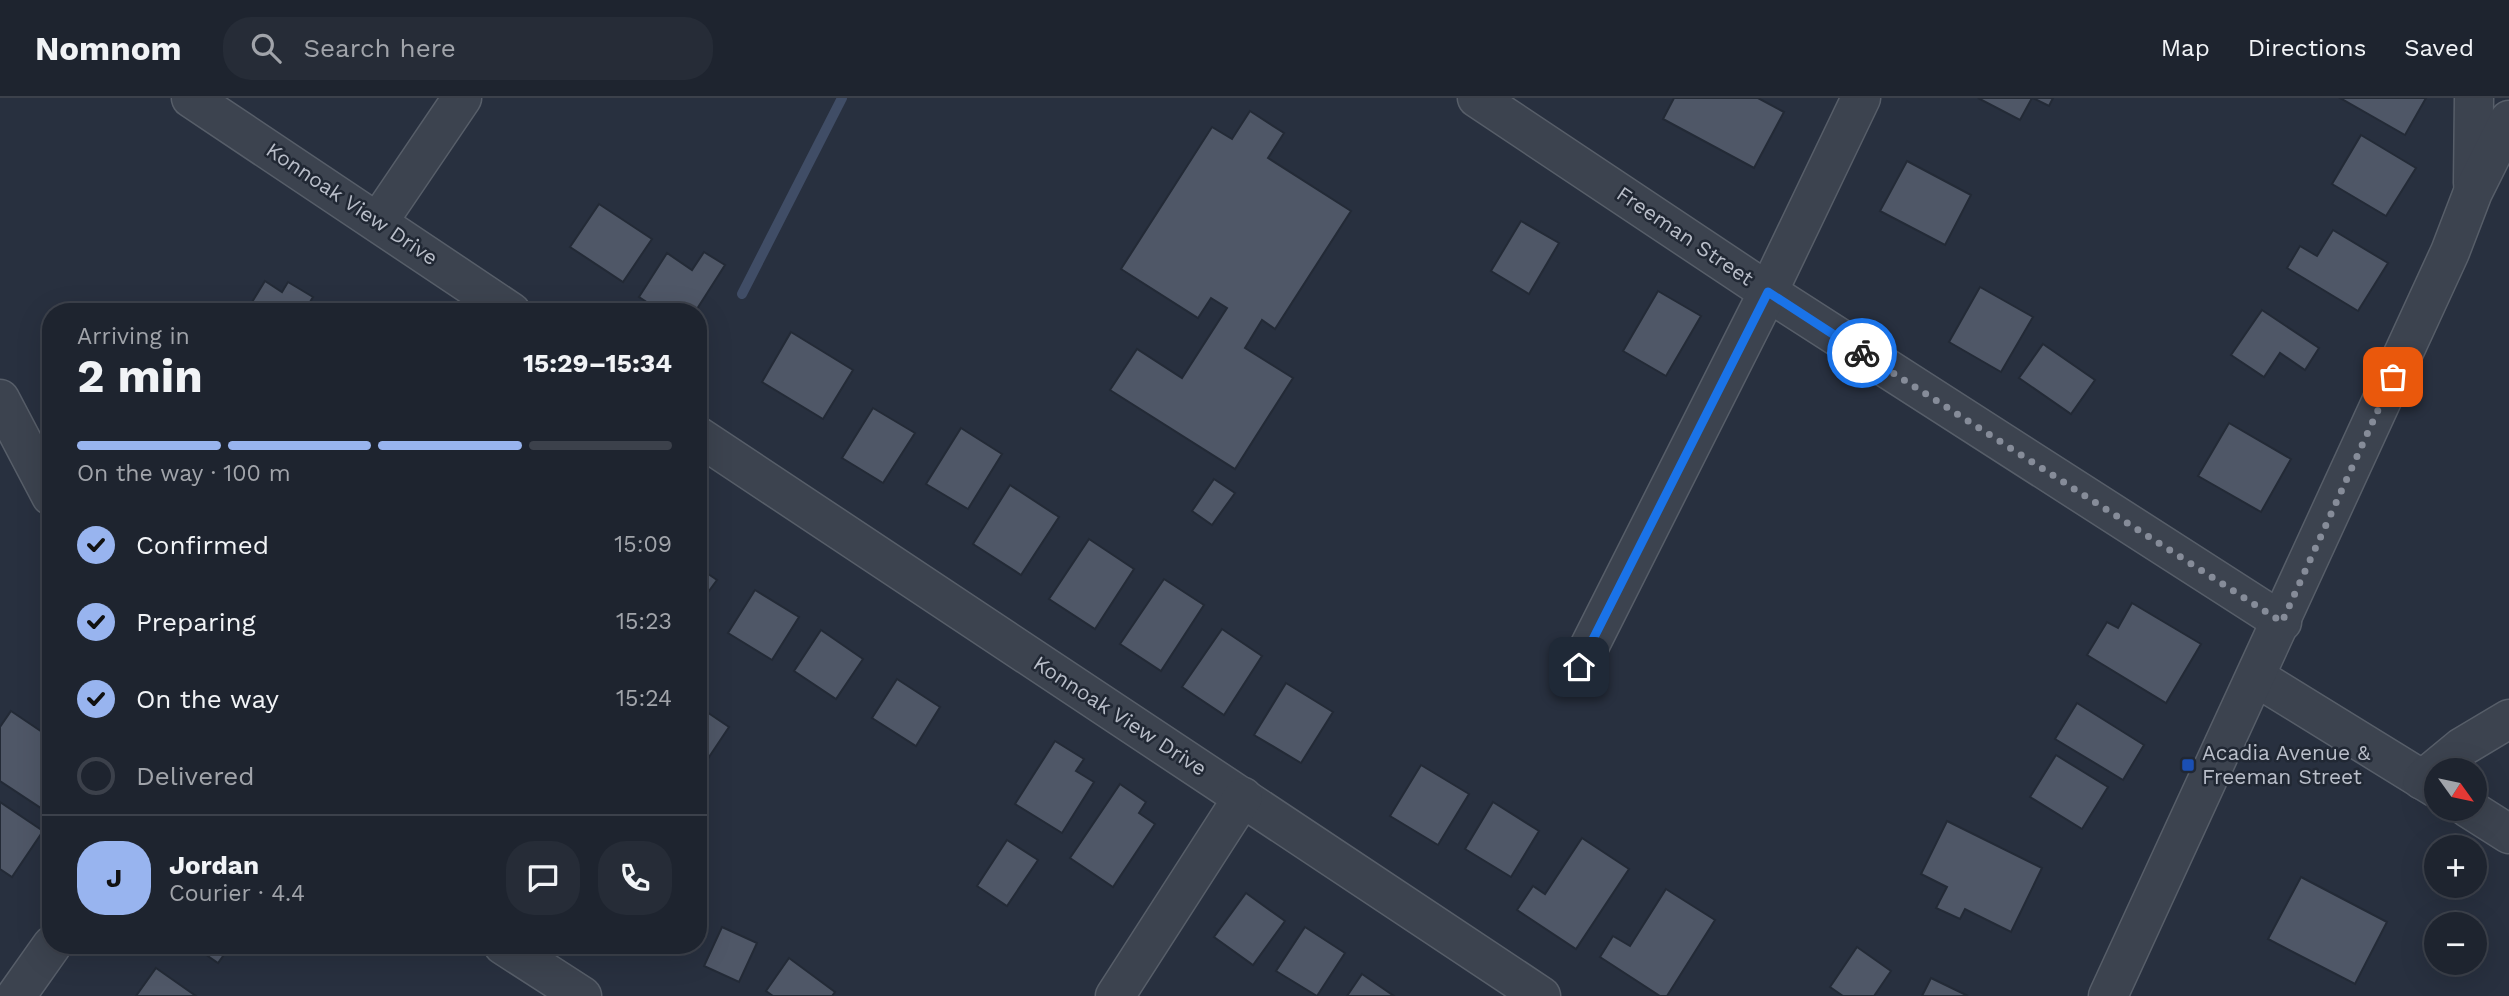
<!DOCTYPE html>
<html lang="en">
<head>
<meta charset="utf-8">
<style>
	body { margin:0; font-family:"Work Sans",sans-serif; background:#262c37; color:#f1f3f6; height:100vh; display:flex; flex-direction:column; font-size:26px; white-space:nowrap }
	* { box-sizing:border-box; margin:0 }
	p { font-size:23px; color:#a1a4aa }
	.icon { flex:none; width:38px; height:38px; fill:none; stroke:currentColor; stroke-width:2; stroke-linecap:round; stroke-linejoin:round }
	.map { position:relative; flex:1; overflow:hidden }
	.panel { position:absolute; left:42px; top:205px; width:665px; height:651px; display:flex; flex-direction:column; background:#1e242f; border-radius:28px; box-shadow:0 7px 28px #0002,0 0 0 2px #3c414b }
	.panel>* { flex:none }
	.needle { width:46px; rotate:123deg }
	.tools { position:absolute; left:2424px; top:660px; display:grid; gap:14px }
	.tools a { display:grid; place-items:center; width:63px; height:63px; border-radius:50%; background:#1e242f; box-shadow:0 7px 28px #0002,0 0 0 2px #3c414b; font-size:35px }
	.pin { position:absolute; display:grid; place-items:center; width:60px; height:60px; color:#fff; margin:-30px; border-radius:14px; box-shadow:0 4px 10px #0006 }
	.courier { position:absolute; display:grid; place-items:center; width:70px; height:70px; margin:-35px; border:5px solid #1a73e8; border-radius:50%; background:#fff; color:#222; box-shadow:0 2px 9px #0007 }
	.head em { font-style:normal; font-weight:700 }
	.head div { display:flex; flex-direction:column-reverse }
	.head { display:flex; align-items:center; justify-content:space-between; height:119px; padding:0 35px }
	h1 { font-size:46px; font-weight:700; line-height:52px }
	.bar { display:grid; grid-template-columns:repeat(4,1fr); gap:10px 7px; align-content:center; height:84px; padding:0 35px }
	.bar i { height:9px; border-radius:5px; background:#3c414b }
	.bar .on { background:#98b4ef }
	.bar p { grid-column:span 4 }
	.line { display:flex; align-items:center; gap:18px; padding:0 35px; border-top:2px solid #3c414b }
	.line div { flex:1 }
	.round { display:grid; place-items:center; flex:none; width:74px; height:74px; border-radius:28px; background:#262c37 }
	ol { padding:0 35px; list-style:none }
	li { display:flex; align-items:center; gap:21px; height:77px }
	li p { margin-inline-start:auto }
	li .icon { padding:7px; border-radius:50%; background:#98b4ef; color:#111; stroke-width:4 }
	li:last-child { color:#a1a4aa }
	li i { width:38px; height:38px; border:4px solid #3c414b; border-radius:50% }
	header { display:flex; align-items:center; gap:42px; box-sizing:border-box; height:98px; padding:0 35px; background:#1e242f; border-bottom:2px solid #3c414b }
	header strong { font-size:33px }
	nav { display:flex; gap:38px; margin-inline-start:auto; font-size:24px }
	.search { width:490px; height:63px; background:#262c37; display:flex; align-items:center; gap:18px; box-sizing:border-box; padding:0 24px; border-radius:28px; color:#a1a4aa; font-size:26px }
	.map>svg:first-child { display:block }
</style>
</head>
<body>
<header>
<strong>Nomnom</strong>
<div class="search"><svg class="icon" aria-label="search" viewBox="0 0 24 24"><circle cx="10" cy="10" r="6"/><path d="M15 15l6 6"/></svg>Search here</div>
<nav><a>Map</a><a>Directions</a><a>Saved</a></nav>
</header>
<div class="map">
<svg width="2509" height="898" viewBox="0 0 2509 898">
	<rect width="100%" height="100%" fill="#28303f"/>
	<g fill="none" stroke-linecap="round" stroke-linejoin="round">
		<!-- stream -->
		<path stroke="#404d66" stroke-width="10" d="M742,196L842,0"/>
	</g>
	<!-- building -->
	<g fill="#4f5767" stroke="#232a36" stroke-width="2">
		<path d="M1674,0H1758L1784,14L1754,70L1663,21Z"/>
		<path d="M1978,0H2032L2020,22Z"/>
		<path d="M2033,0H2053L2049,8Z"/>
		<path d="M2340,0H2426L2405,37Z"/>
		<path d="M1250,13L1284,35L1268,60L1351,113L1275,231L1262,222L1245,250L1293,280L1235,371L1110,292L1137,251L1182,280L1227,210L1211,200L1198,220L1121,171L1212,29L1232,41Z"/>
		<path d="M2361,37L2416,70L2386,118L2332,86Z"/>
		<path d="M1907,63L1971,97L1945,147L1880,113Z"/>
		<path d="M599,106L652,141L623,184L570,149Z"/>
		<path d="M1521,123L1559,145L1529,196L1491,173Z"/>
		<path d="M2333,132L2388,165L2358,213L2287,170L2300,148L2317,158Z"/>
		<path d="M704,154L725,167L695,214H662L639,199L667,155L692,172Z"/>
		<path d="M265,183L282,194L288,184L313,199L304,214H246Z"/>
		<path d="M1980,189L2033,219L2001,274L1949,244Z"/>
		<path d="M1658,193L1701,218L1666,278L1623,253Z"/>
		<path d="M2262,212L2319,250L2305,272L2280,255L2264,279L2231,257Z"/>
		<path d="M791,234L853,272L823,321L762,284Z"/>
		<path d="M2043,246L2095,282L2071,316L2019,280Z"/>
		<path d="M873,310L915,335L883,385L842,360Z"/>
		<path d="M2229,325L2291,361L2261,414L2198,378Z"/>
		<path d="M961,330L1002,356L968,411L926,386Z"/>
		<path d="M1214,381L1235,395L1212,427L1192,413Z"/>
		<path d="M1010,387L1059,419L1021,477L973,446Z"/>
		<path d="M1089,441L1134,471L1095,531L1049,501Z"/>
		<path d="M698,469L717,482L698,508Z"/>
		<path d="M1164,481L1204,507L1161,573L1120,546Z"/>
		<path d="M755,492L799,519L772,562L728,535Z"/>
		<path d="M2132,505L2201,546L2166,605L2087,557L2107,524L2118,530Z"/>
		<path d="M1222,531L1262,558L1224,617L1182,589Z"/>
		<path d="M821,532L863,561L836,601L794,573Z"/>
		<path d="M897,581L940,609L916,648L872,620Z"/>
		<path d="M1286,585L1333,614L1301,665L1254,637Z"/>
		<path d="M2077,605L2144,647L2123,682L2055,641Z"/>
		<path d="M698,608L729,629L705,665L698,661Z"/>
		<path d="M11,613L51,640V708L47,714L0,683V629Z"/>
		<path d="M1055,643L1084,661L1076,673L1094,684L1062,735L1015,706Z"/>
		<path d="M2056,657L2108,689L2082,731L2030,699Z"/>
		<path d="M1421,667L1469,696L1438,747L1390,718Z"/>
		<path d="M1120,686L1146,704L1139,715L1155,726L1113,789L1070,760Z"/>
		<path d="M0,704L43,733L12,779L0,771Z"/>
		<path d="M1493,704L1539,733L1511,779L1465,751Z"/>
		<path d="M1947,723L2042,770L2011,834L1965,811L1960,821L1936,810L1947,789L1921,776Z"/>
		<path d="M1582,740L1629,771L1576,851L1517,812L1533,788L1545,796Z"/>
		<path d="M1007,742L1038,762L1007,808L977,788Z"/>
		<path d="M2301,779L2387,824L2355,886L2268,841Z"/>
		<path d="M1666,791L1715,822L1667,898H1660L1600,859L1613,838L1630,848Z"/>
		<path d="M1246,795L1285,823L1253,867L1214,839Z"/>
		<path d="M722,829L757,845L739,884L704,868Z"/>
		<path d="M1305,829L1345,855L1317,898L1276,873Z"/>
		<path d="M192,847H231L218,865Z"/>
		<path d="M1857,849L1891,873L1874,898H1843L1830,889Z"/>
		<path d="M789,860L835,894L832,898H773L766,893Z"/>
		<path d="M156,870L196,898H136Z"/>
		<path d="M1362,876L1394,898H1347Z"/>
		<path d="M1931,880L1968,898H1922Z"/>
	</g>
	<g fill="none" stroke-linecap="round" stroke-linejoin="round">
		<defs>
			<g id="minor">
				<path d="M191,0L511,214"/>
				<path d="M1477,0L1768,194L2282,524"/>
				<path d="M2473,85L2474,0"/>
				<path d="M378,124L462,0"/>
				<path d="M0,301L51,398"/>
				<path d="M698,338L1541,898"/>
				<path d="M1579,569L1768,194L1861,0"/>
				<path d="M2256,579L2436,690"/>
				<path d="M2422,682L2462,649L2509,621"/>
				<path d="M2468,710L2509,736"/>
				<path d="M503,847L582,898"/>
				<path d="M16,898L52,847"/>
				<path d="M1115,898L1243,699"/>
				<path d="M2108,898L2450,154L2473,94L2509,22"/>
			</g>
		</defs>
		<!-- minor casing -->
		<use href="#minor" stroke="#575e69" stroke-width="41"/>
		<!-- minor -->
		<use href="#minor" stroke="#3c434f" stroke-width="38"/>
	</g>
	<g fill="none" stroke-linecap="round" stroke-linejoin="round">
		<!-- done -->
		<path stroke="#868c99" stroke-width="7" stroke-dasharray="0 12.6" d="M1862,255L2282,524L2393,279"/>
		<!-- route -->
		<path stroke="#1a73e8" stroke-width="9" d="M1579,569L1768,194L1862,255"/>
	</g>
	<!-- markers -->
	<rect fill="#1a4fb4" stroke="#212834" stroke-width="2.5" x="2181" y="660" width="14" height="14" rx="3.5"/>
	<g text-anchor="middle" stroke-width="5" stroke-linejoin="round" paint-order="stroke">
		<!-- street labels -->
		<g font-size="21" fill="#b9bec9" stroke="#212834">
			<text transform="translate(352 106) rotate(34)" y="7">Konnoak View Drive</text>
			<text transform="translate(1685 138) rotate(34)" y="7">Freeman Street</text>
			<text transform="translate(1120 618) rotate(33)" y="7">Konnoak View Drive</text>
		</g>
		<!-- poi labels -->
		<g font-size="21" fill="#b9bec9" stroke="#212834" text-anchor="start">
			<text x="2202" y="662">Acadia Avenue &amp;<tspan x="2202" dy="24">Freeman Street</tspan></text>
		</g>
	</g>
</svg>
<div class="tools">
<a><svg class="needle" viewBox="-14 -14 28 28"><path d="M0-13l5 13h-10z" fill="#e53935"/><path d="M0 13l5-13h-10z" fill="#a1a4aa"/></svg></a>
<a>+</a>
<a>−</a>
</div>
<div class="pin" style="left:2393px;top:279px;background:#ea580c"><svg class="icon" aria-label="bag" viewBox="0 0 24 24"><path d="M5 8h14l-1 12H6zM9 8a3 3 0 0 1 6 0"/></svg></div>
<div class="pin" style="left:1579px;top:569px;background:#1f2937"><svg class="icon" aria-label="home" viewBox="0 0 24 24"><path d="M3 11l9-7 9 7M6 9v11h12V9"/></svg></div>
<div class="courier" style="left:1862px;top:255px"><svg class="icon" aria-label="bike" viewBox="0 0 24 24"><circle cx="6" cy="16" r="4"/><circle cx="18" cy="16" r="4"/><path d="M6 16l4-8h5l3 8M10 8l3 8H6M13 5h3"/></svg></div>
<section class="panel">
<div class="head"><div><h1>2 min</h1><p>Arriving in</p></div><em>15:29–15:34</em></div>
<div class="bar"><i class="on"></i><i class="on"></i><i class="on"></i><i></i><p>On the way · 100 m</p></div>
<ol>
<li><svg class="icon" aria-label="check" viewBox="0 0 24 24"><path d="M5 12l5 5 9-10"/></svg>Confirmed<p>15:09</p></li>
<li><svg class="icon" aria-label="check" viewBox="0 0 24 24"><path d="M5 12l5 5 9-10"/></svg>Preparing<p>15:23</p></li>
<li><svg class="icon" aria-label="check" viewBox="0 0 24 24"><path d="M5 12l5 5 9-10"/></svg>On the way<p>15:24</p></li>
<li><i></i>Delivered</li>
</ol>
<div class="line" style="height:126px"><b class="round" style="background:#98b4ef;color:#111">J</b><div><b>Jordan</b><p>Courier · 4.4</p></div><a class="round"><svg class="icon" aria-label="chat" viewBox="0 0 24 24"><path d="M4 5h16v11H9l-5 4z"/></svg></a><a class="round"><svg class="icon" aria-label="phone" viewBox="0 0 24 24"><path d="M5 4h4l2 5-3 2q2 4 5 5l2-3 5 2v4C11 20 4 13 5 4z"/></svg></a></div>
</section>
</div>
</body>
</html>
